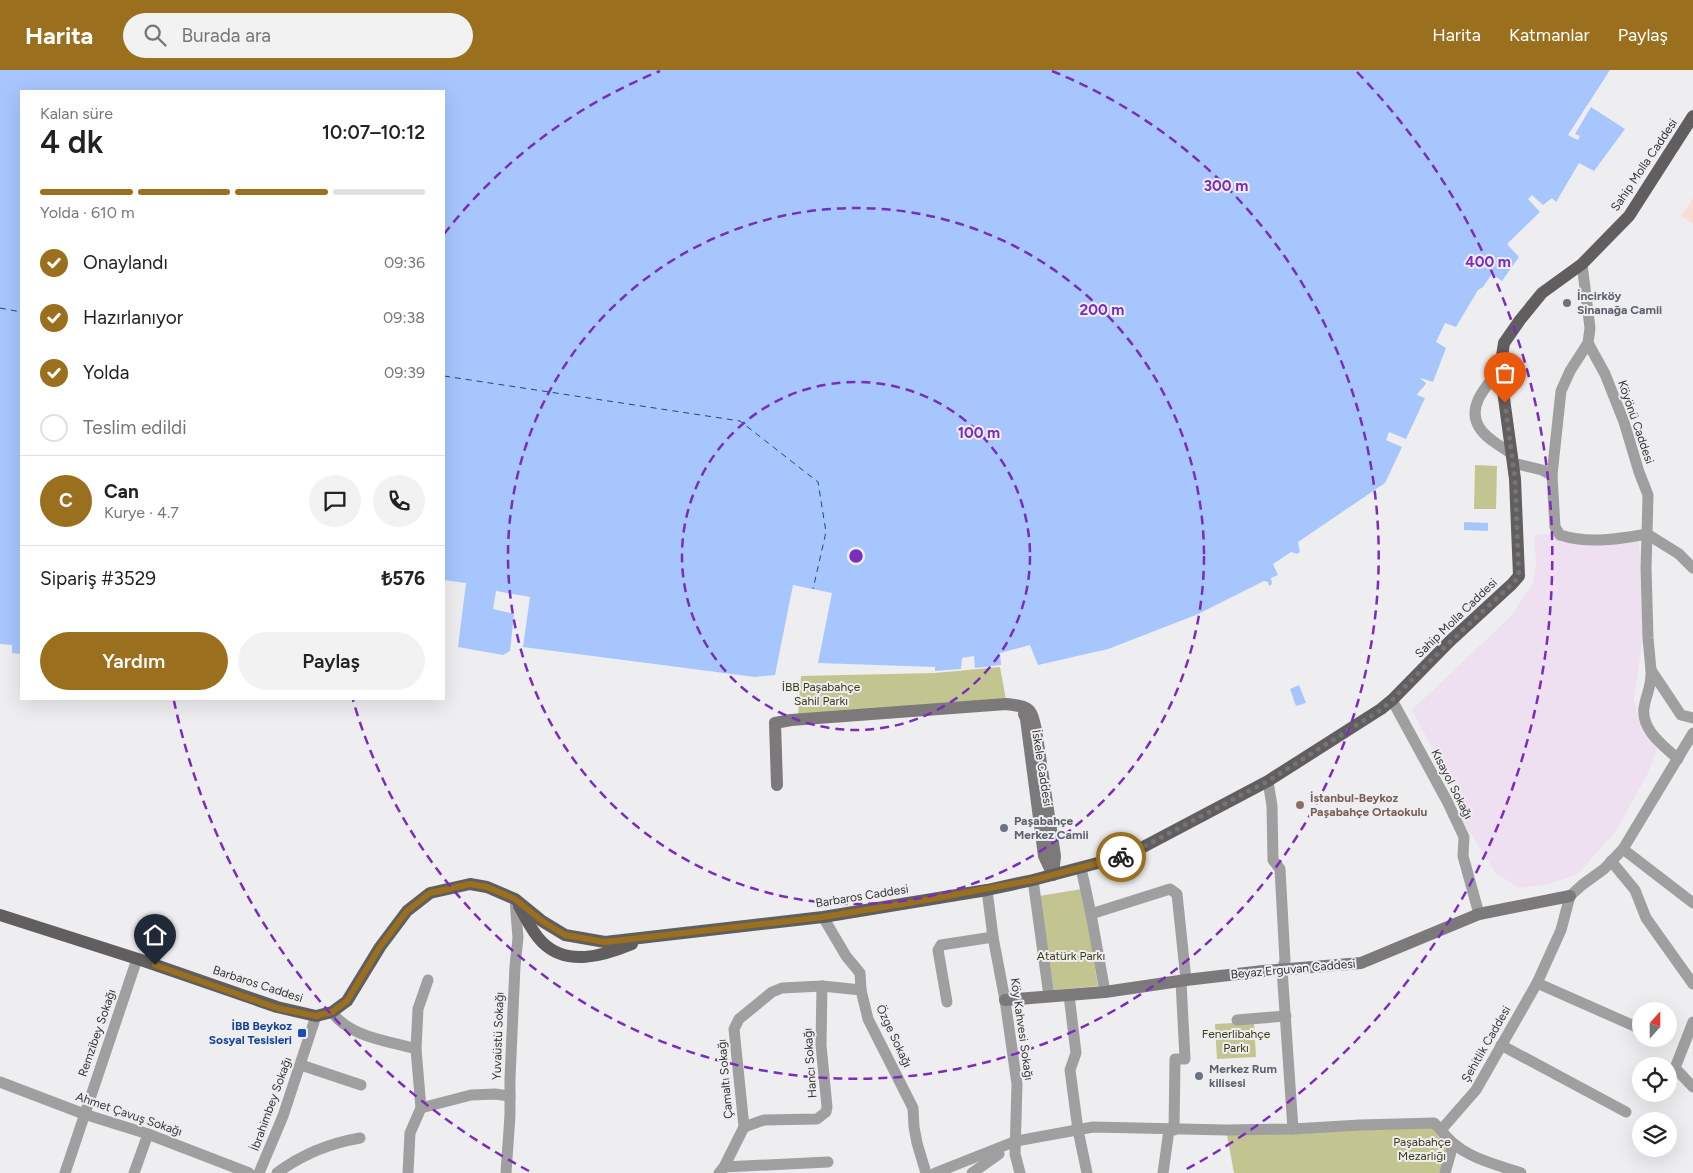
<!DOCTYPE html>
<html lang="tr">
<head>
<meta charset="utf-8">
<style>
	body { margin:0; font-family:Figtree,sans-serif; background:#f2f2f2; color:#222; height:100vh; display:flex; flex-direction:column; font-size:19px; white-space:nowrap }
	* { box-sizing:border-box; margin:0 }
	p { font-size:16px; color:#767676 }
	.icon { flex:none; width:28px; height:28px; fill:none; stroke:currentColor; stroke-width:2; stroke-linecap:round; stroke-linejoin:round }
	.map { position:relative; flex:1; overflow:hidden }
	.details { position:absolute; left:20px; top:20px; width:425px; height:610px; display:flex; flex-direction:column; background:#fff; border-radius:0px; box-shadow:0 5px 20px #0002 }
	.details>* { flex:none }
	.needle { width:32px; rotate:21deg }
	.fabs { position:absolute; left:1632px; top:932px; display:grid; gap:10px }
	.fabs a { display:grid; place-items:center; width:45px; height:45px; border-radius:50%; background:#fff; box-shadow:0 5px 20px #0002; font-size:25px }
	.pin { position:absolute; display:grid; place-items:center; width:42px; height:42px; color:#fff; margin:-51px -21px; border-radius:50% 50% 50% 0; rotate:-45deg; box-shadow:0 0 5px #0007 }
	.pin .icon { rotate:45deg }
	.courier { position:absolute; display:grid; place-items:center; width:50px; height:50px; margin:-25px; border:4px solid #9a6f1d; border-radius:50%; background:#fff; color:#222; box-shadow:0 1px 6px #0007 }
	.headline em { font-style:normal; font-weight:600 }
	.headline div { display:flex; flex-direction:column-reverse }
	.headline { display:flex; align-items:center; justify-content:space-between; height:85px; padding:0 20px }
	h1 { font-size:32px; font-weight:600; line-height:38px }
	.bar { display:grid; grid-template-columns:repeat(4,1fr); gap:8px 5px; align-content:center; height:60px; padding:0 20px }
	.bar i { height:6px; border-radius:4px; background:#e0e0e0 }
	.bar .active { background:#9a6f1d }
	.bar p { grid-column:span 4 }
	.line { display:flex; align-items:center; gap:12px; padding:0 20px; border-top:1px solid #e0e0e0 }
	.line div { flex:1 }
	.round { display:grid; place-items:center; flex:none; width:52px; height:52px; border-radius:26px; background:#f2f2f2 }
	ol { padding:0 20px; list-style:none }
	li { display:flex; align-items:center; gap:15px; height:55px }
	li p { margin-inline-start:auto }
	li .icon { padding:5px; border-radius:50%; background:#9a6f1d; color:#fff; stroke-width:4 }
	li:last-child { color:#767676 }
	li i { width:28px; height:28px; border:2px solid #e0e0e0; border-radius:50% }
	.button { display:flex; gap:10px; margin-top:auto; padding:10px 20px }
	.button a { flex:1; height:58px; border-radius:30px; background:#9a6f1d; color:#fff; font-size:20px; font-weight:600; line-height:58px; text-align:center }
	.button a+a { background:#f2f2f2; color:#222 }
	header { display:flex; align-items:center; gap:30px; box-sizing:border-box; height:70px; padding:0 25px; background:#9a6f1d; color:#fff }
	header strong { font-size:24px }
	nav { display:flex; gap:28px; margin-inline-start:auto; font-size:18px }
	.search { width:350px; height:45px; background:#f2f2f2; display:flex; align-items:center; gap:12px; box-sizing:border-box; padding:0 18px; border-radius:28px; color:#767676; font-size:19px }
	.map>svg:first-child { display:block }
</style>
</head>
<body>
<header>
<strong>Harita</strong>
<div class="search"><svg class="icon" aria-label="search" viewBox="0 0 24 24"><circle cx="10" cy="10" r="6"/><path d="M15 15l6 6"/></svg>Burada ara</div>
<nav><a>Harita</a><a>Katmanlar</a><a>Paylaş</a></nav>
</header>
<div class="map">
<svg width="1693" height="1103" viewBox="0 0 1693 1103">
	<rect width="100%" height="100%" fill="#eeeef0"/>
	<!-- industrial -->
	<path fill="#f7dfd6" d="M1693,128V154L1681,146Z"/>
	<!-- medical -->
	<path fill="#eedff1" d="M1559,463L1564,467L1585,476L1639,471L1643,565L1634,630L1640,652L1657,680L1647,705L1616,761L1578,804L1549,814L1519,818L1496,803L1457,743L1463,726L1450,716L1437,687L1412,640L1511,546L1534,512L1536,492L1534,465Z"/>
	<!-- green -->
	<g fill="#c2c58f">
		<path d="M1475,395L1497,396L1496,439H1474Z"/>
		<path d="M1000,597L1006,630L798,645L801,606L935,603Z"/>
		<path d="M1082,819L1098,916L1054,920L1039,826Z"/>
		<path d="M1254,952L1256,987L1217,989L1215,954Z"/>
		<path d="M1434,1053L1453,1075L1446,1103H1234L1226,1060Z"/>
	</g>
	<!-- water -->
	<g fill="#a7c6fd">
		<path d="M0,0H1610L1568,65L1578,70L1580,66L1575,64L1591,37L1625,59L1594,101L1579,93L1556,132L1552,128L1543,135L1532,125L1528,129L1540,142L1507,174L1519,187L1502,211L1492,204L1483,217L1478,220L1456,257L1445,253L1436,272L1446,278L1433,312L1421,308V309L1426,313C1424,318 1419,320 1417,325L1425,328L1406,369L1389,362L1386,370L1402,377L1385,413L1298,472L1300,482L1297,484L1291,482L1273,494L1278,505L1271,508L1272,514L1269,516L1268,512L1264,511L1196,545L1108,579L1038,595L1030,575L1000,583L1001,595L975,598L974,586L962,588L961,599L935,601V597L818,593L832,523L793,515L775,605L755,607L523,577L530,527L496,521L493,539L514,544L510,581L503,585L458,577L466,513L444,510V21H21V584L12,583V575L0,574Z"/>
		<path d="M1464,452L1488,453V461L1464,460Z"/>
		<path d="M1299,615L1306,633L1296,636L1290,619Z"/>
	</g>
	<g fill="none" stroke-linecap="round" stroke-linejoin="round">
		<!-- ferry -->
		<g stroke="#1b4491" stroke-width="1" stroke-dasharray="6 5" stroke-linecap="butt">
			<path d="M0,238L21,242"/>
			<path d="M444,306L740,351L818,412L826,462L813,519"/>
		</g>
		<!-- minor -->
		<g stroke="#a09f9f" stroke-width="11">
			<path d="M1582,194L1590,258L1588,273L1605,304L1624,352L1639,402L1648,425L1647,464L1679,484L1693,498"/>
			<path d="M1500,299C1488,314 1466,336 1479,357C1486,369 1501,376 1512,384"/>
			<path d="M1513,393L1542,400L1552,405L1555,457L1560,465C1588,474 1620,469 1647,464L1646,497L1648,568L1651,600L1681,645L1693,648"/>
			<path d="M1552,405L1561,321L1570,301L1588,273"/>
			<path d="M1651,600C1652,618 1646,623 1644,638C1641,660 1664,676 1678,689"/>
			<path d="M1392,630L1447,731L1464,767L1463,786L1479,844"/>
			<path d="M1268,711L1272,736L1273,790L1280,799L1285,891L1282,899L1293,1059"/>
			<path d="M1623,779L1693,833"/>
			<path d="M1611,791L1635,820L1646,848L1693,914"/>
			<path d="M1081,798L1091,844L1105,922"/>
			<path d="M1033,810L1049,926"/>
			<path d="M987,820L993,867L1005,930L1017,1014L1015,1084L1020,1103"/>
			<path d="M1091,844L1170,819L1177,824L1186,910"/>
			<path d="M823,847L846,886L860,903L861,920L868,949L913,1038L914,1057L917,1073L926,1103"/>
			<path d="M1537,913L1641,959"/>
			<path d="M1069,925L1076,983L1070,1000L1078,1060L1087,1103"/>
			<path d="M947,932L938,880L941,875L993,867"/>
			<path d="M332,942C349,967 389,971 416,979L421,1038L410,1063L408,1103"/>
			<path d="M1237,950L1286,946"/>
			<path d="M1693,952L1675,998L1693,1017"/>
			<path d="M1501,975L1626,1042"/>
			<path d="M416,979L418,939L428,910"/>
			<path d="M301,995L361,1015"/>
			<path d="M0,1012L84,1044L148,1064L249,1103"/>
			<path d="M421,1038L471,1025L495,1024L510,1026"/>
			<path d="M744,1057L764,1050L817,1049L826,1042L827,1037L821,975L822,916"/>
			<path d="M1174,1060L1175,989H1185L1181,911"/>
			<path d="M1441,1060C1460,1087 1492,1093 1521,1103"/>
			<path d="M724,1097L828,1092"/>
			<path d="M65,1103L137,889"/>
			<path d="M134,1103L148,1064"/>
			<path d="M259,1103L283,1046L316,946"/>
			<path d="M277,1103C301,1085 331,1073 360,1068"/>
			<path d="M506,1103L510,1045V1008L515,896L518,868L515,830"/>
			<path d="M719,1103L724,1097L744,1057L734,959L739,949L772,922L782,918L822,916L861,920"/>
			<path d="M935,1103L1016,1071L1093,1057L1226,1060L1293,1059L1360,1055L1434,1053L1441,1060L1476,1020L1537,913L1561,860L1570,826L1582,815L1604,799L1623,779L1693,663"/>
			<path d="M972,1103L999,1084"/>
			<path d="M1163,1103L1169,1060"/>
			<path d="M1445,1103L1453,1075"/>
		</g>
		<!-- secondary -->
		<g stroke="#7b7979" stroke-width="12">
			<path d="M1024,644L1026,649L1044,786L1052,803"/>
			<path d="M777,715L775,653L791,650L1006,634C1030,637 1031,637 1036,660L1055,786L1053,805"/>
			<path d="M1005,930L1105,922L1186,910L1263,901L1361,893L1479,844L1570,826"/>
		</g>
		<!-- primary -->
		<g stroke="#605e5e" stroke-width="12">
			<path d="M519,836C526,848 532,862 542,872C567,897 603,886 632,874"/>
			<path d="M0,845L144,891L277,937L316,946L332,942L347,931L380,877L407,841L430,823L470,814L487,817L515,829L542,851L565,865L605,872L823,847L987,820L1033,810L1128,785L1268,711L1381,639L1392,630L1450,571L1512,514L1519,506L1515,409L1500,299L1504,273L1520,250L1542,223L1582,194L1629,146L1693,46"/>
		</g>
	</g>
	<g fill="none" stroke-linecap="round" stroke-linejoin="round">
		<!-- done -->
		<path stroke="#757576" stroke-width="5" stroke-dasharray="0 9" d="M1121,787L1128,785L1268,711L1382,639L1392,630L1431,590L1512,514L1519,506L1515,409L1505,333"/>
		<!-- route -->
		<path stroke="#9a6f1d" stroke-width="6" d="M155,895L277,938L316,946L332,942L347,931L380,877L407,841L430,823L470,814L487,817L515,829L542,851L565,865L605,872L823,847L932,829L1033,810L1121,787"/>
	</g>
	<!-- distance rings -->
	<g fill="none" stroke="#7b2cbf" stroke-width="2.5" stroke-dasharray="9 6">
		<circle cx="856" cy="486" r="174"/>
		<circle cx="856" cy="486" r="348"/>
		<path d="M444 164A523 523 0 0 1 660 1M1052 1A523 523 0 1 1 353 630"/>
		<path d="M529 1101A697 697 0 0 1 174 631M1357 2A697 697 0 0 1 1183 1101"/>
	</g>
	<!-- markers -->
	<g fill="#6b7280" stroke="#eeeef0" stroke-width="2">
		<circle cx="1567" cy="233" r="5"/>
		<circle cx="1004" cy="758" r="5"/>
		<circle cx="1199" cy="1006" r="5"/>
	</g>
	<circle fill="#8d6e63" stroke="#eeeef0" stroke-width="2" cx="1300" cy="735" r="5"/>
	<rect fill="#1a4fb4" stroke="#eeeef0" stroke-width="2" x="297" y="958" width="10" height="10" rx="2.5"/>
	<g text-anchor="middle" stroke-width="4" stroke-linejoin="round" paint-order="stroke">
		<!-- street labels -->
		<g font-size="12" fill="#343435" stroke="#eeeef0">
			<text transform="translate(1644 95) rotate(-56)" y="4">Sahip Molla Caddesi</text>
			<text transform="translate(1636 352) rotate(71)" y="4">Köyönü Caddesi</text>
			<text transform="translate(1456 548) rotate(-44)" y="4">Sahip Molla Caddesi</text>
			<text transform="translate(1042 698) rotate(81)" y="4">İskele Caddesi</text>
			<text transform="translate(1452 714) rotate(63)" y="4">Kısayol Sokağı</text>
			<text transform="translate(862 826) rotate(-9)" y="4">Barbaros Caddesi</text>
			<text transform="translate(1293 899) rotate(-5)" y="4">Beyaz Erguvan Caddesi</text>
			<text transform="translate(258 914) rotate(18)" y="4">Barbaros Caddesi</text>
			<text transform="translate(1022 959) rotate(82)" y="4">Köy Kahvesi Sokağı</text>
			<text transform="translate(97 963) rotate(-71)" y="4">Remzibey Sokağı</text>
			<text transform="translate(498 966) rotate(-88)" y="4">Yuvaüstü Sokağı</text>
			<text transform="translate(894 966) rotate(65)" y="4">Özge Sokağı</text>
			<text transform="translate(1486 974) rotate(-60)" y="4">Şehitlik Caddesi</text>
			<text transform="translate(810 993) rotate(-94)" y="4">Hancı Sokağı</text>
			<text transform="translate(725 1009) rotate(-95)" y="4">Çamaltı Sokağı</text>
			<text transform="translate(271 1034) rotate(-70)" y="4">İbrahimbey Sokağı</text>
			<text transform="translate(129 1044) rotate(19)" y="4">Ahmet Çavuş Sokağı</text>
		</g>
		<!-- worship labels -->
		<g font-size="12" font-weight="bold" fill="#5b616d" stroke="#eeeef0" text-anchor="start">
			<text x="1577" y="230">İncirköy<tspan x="1577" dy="14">Sinanağa Camii</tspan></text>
			<text x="1014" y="755">Paşabahçe<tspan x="1014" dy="14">Merkez Camii</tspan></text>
			<text x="1209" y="1003">Merkez Rum<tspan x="1209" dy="14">kilisesi</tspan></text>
		</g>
		<!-- park labels -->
		<g font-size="12" fill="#3a3b17" stroke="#eeeef0">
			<text x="821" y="621">İBB Paşabahçe<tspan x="821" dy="14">Sahil Parkı</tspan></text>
			<text x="1071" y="890">Atatürk Parkı</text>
			<text x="1236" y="968">Fenerlibahçe<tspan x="1236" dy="14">Parkı</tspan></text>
			<text x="1422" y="1076">Paşabahçe<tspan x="1422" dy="14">Mezarlığı</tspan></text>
		</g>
		<!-- education labels -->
		<g font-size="12" font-weight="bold" fill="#785e54" stroke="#eeeef0" text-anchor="start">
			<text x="1310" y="732">İstanbul-Beykoz<tspan x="1310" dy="14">Paşabahçe Ortaokulu</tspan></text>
		</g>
		<!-- transit labels -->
		<g font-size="12" font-weight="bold" fill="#164399" stroke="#eeeef0" text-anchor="end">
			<text x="292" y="960">İBB Beykoz<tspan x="292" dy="14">Sosyal Tesisleri</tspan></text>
		</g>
	</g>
	<circle cx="856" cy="486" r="8" fill="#7b2cbf" stroke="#eeeef0" stroke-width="2.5"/>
	<g font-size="15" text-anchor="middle" font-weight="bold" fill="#7b2cbf" stroke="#eeeef0" stroke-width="4" stroke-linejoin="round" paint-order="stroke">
		<text x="1226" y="121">300 m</text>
		<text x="1488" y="197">400 m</text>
		<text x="1102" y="245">200 m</text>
		<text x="979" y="368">100 m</text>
	</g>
</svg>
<div class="fabs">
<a><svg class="needle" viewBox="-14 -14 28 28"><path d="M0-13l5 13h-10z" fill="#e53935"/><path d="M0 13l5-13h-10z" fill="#767676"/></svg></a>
<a><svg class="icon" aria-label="locate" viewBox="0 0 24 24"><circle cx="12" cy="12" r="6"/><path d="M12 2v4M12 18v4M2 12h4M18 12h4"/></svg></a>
<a><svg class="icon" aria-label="layers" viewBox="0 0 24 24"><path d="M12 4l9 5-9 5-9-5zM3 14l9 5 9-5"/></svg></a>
</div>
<div class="pin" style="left:1505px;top:333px;background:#ea580c"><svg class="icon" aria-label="bag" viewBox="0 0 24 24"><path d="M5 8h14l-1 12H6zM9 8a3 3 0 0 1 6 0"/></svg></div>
<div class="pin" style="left:155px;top:895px;background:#1f2937"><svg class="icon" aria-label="home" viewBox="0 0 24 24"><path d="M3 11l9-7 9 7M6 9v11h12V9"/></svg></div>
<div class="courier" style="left:1121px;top:787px"><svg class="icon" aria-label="bike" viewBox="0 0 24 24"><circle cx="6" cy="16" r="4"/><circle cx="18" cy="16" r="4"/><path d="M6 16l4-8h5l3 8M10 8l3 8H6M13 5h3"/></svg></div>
<section class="details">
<div class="headline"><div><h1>4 dk</h1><p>Kalan süre</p></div><em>10:07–10:12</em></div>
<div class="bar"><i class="active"></i><i class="active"></i><i class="active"></i><i></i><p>Yolda · 610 m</p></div>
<ol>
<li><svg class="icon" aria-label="check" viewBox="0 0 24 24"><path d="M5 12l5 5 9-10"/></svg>Onaylandı<p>09:36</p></li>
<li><svg class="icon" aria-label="check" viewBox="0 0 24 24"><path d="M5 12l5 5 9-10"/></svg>Hazırlanıyor<p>09:38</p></li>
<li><svg class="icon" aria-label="check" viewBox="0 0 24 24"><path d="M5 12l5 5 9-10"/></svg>Yolda<p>09:39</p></li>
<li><i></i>Teslim edildi</li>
</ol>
<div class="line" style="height:90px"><b class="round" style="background:#9a6f1d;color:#fff">C</b><div><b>Can</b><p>Kurye · 4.7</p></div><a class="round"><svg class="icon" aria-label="chat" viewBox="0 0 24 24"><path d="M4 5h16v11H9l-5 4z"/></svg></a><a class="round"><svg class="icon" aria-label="phone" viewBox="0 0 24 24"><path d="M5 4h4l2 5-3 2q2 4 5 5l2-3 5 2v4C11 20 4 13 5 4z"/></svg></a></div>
<div class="line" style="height:65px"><div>Sipariş #3529</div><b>₺576</b></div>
<div class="button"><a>Yardım</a><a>Paylaş</a></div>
</section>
</div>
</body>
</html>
